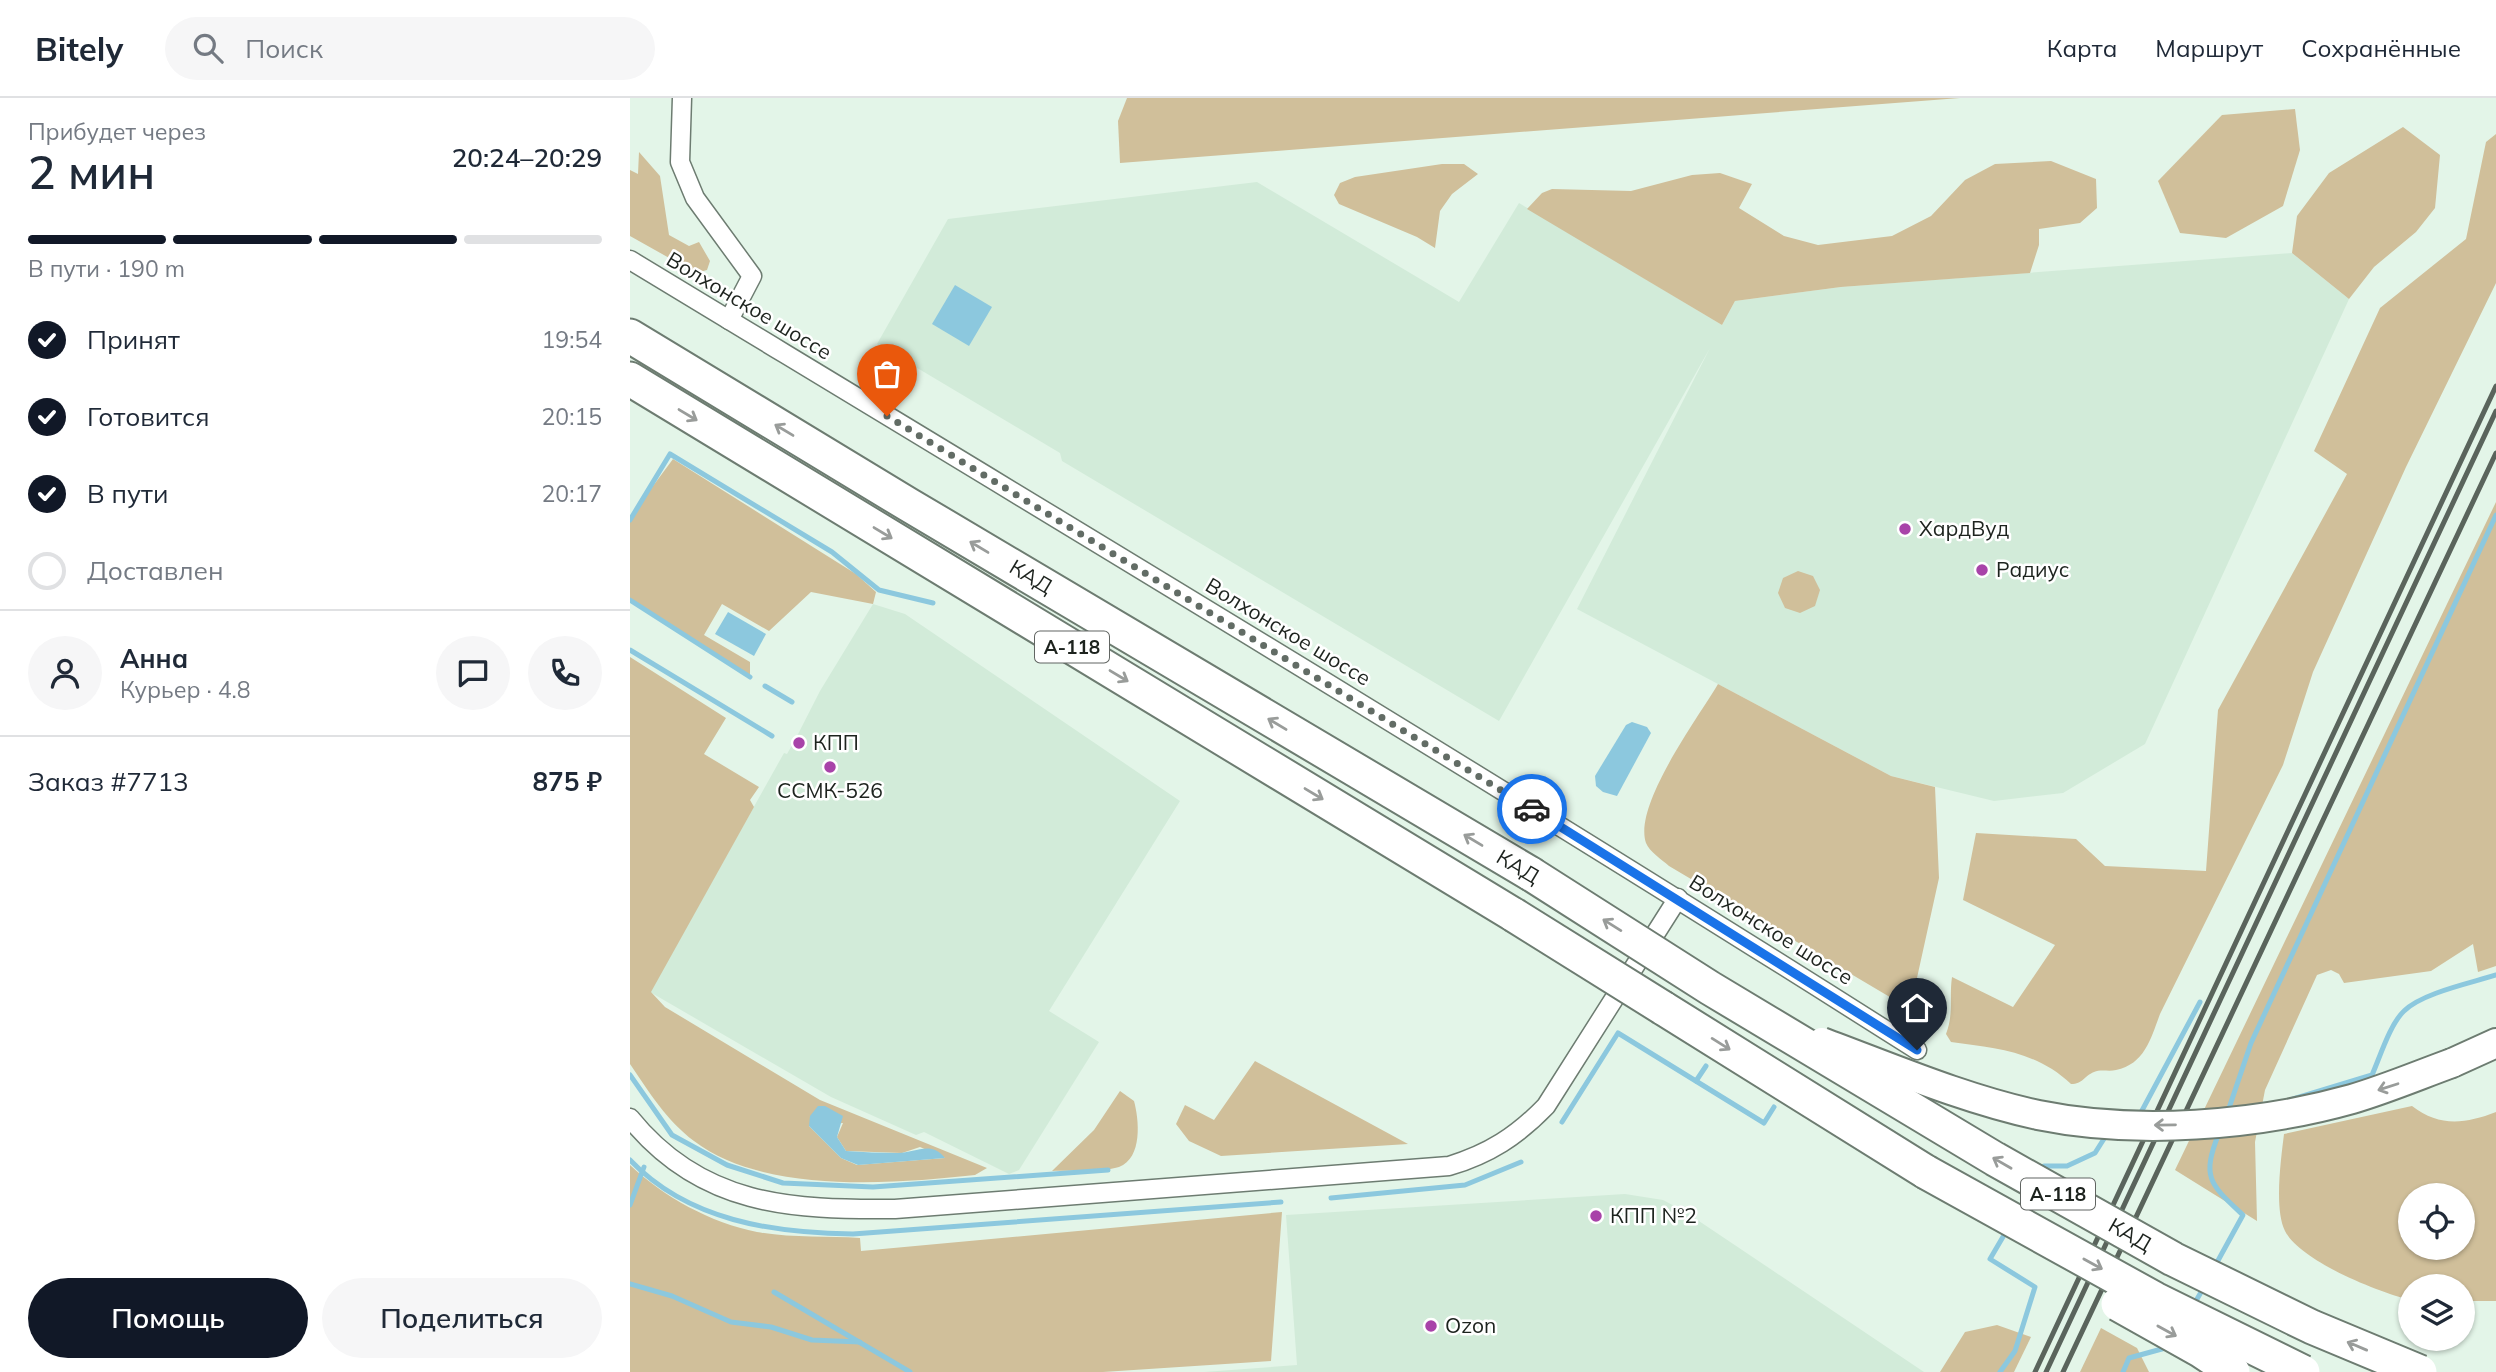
<!DOCTYPE html>
<html lang="ru">
<head>
<meta charset="utf-8">
<style>
	body { margin:0; font-family:Mulish,sans-serif; background:#f6f6f7; color:#1f2937; height:100vh; display:flex; flex-direction:column; font-size:26px; white-space:nowrap }
	* { box-sizing:border-box; margin:0 }
	p { font-size:23px; color:#747a83 }
	.icon { flex:none; width:38px; height:38px; fill:none; stroke:currentColor; stroke-width:2; stroke-linecap:round; stroke-linejoin:round }
	.map { position:relative; flex:1; overflow:hidden }
	.drawer { display:flex; flex-direction:column; background:#fff; width:630px }
	.drawer>* { flex:none }
	.buttons { position:absolute; left:1768px; top:1085px; display:grid; gap:14px }
	.buttons a { display:grid; place-items:center; width:77px; height:77px; border-radius:50%; background:#fff; box-shadow:0 2px 5px #0004; font-size:35px }
	.pin { position:absolute; display:grid; place-items:center; width:60px; height:60px; color:#fff; margin:-72px -30px; border-radius:50% 50% 50% 0; rotate:-45deg; box-shadow:0 0 7px #0007 }
	.pin .icon { rotate:45deg }
	.courier { position:absolute; display:grid; place-items:center; width:70px; height:70px; margin:-35px; border:5px solid #1a73e8; border-radius:50%; background:#fff; color:#222; box-shadow:0 2px 9px #0007 }
	.summary em { font-style:normal; font-weight:600 }
	.summary div { display:flex; flex-direction:column-reverse }
	.summary { display:flex; align-items:center; justify-content:space-between; height:119px; padding:0 28px }
	h1 { font-size:46px; font-weight:600; line-height:52px }
	.bar { display:grid; grid-template-columns:repeat(4,1fr); gap:10px 7px; align-content:center; height:84px; padding:0 28px }
	.bar i { height:9px; border-radius:5px; background:#e0e1e3 }
	.bar .current { background:#111827 }
	.bar p { grid-column:span 4 }
	.line { display:flex; align-items:center; gap:18px; padding:0 28px; border-top:2px solid #e0e1e3 }
	.line div { flex:1 }
	.round { display:grid; place-items:center; flex:none; width:74px; height:74px; border-radius:37px; background:#f6f6f7 }
	ol { padding:0 28px; list-style:none }
	li { display:flex; align-items:center; gap:21px; height:77px }
	li p { margin-inline-start:auto }
	li .icon { padding:7px; border-radius:50%; background:#111827; color:#fff; stroke-width:4 }
	li:last-child { color:#747a83 }
	li i { width:38px; height:38px; border:4px solid #e0e1e3; border-radius:50% }
	.primary-button { display:flex; gap:14px; margin-top:auto; padding:14px 28px }
	.primary-button a { flex:1; height:80px; border-radius:42px; background:#111827; color:#fff; font-size:28px; font-weight:600; line-height:80px; text-align:center }
	.primary-button a+a { background:#f6f6f7; color:#1f2937 }
	header { display:flex; align-items:center; gap:42px; box-sizing:border-box; height:98px; padding:0 35px; background:#fff; border-bottom:2px solid #e0e1e3 }
	header strong { font-size:33px }
	nav { display:flex; gap:38px; margin-inline-start:auto; font-size:24px }
	.search { width:490px; height:63px; background:#f6f6f7; display:flex; align-items:center; gap:18px; box-sizing:border-box; padding:0 24px; border-radius:38px; color:#747a83; font-size:26px }
	main { display:flex; flex:1; min-height:0 }
	.map>svg:first-child { display:block }
</style>
</head>
<body>
<header>
<strong>Bitely</strong>
<div class="search"><svg class="icon" aria-label="search" viewBox="0 0 24 24"><circle cx="10" cy="10" r="6"/><path d="M15 15l6 6"/></svg>Поиск</div>
<nav><a>Карта</a><a>Маршрут</a><a>Сохранённые</a></nav>
</header>
<main>
<section class="drawer">
<div class="summary"><div><h1>2 мин</h1><p>Прибудет через</p></div><em>20:24–20:29</em></div>
<div class="bar"><i class="current"></i><i class="current"></i><i class="current"></i><i></i><p>В пути · 190 m</p></div>
<ol>
<li><svg class="icon" aria-label="check" viewBox="0 0 24 24"><path d="M5 12l5 5 9-10"/></svg>Принят<p>19:54</p></li>
<li><svg class="icon" aria-label="check" viewBox="0 0 24 24"><path d="M5 12l5 5 9-10"/></svg>Готовится<p>20:15</p></li>
<li><svg class="icon" aria-label="check" viewBox="0 0 24 24"><path d="M5 12l5 5 9-10"/></svg>В пути<p>20:17</p></li>
<li><i></i>Доставлен</li>
</ol>
<div class="line" style="height:126px"><a class="round"><svg class="icon" aria-label="person" viewBox="0 0 24 24"><circle cx="12" cy="8" r="4"/><path d="M4 21q1-7 8-7t8 7"/></svg></a><div><b>Анна</b><p>Курьер · 4.8</p></div><a class="round"><svg class="icon" aria-label="chat" viewBox="0 0 24 24"><path d="M4 5h16v11H9l-5 4z"/></svg></a><a class="round"><svg class="icon" aria-label="phone" viewBox="0 0 24 24"><path d="M5 4h4l2 5-3 2q2 4 5 5l2-3 5 2v4C11 20 4 13 5 4z"/></svg></a></div>
<div class="line" style="height:91px"><div>Заказ #7713</div><b>875 ₽</b></div>
<div class="primary-button"><a>Помощь</a><a>Поделиться</a></div>
</section>
<div class="map">
<svg width="1866" height="1274" viewBox="0 0 1866 1274">
	<rect width="100%" height="100%" fill="#e3f5e8"/>
	<!-- built -->
	<g fill="#d2ebd9">
		<path d="M627,84L829,204L889,105L1092,227L1105,203L1211,189L1662,155L1719,201L1515,646L1433,695L1364,703L1261,678L947,511L1080,250L869,623L432,363L430,355L247,246L318,121Z"/>
		<path d="M243,506L275,516L550,703L419,913L469,944L389,1072L379,1076L294,1034L286,1037L201,999L20,894L154,655L157,656L165,642L190,593Z"/>
		<path d="M995,1096L1033,1102L1054,1113L1294,1274H574L667,1267L656,1117Z"/>
	</g>
	<!-- green -->
	<g fill="#d0bf9a" fill-rule="evenodd">
		<path d="M497,0H1330L490,65L488,23Z"/>
		<path d="M1665,11L1670,52L1653,108L1596,140L1550,135L1528,83L1592,17Z"/>
		<path d="M1773,29L1810,57L1805,110L1786,134L1744,169L1719,201L1662,155L1667,118L1699,75Z"/>
		<path d="M1866,36V185L1776,369L1683,574L1653,667L1530,916C1521,940 1515,966 1486,972C1479,974 1471,971 1464,974C1454,978 1453,986 1441,986C1406,953 1366,950 1321,944L1316,936C1324,915 1319,900 1322,879L1383,909L1425,847L1333,802L1346,735L1446,741L1475,768L1576,773L1588,612L1717,376L1684,353L1750,210L1836,141L1856,44Z"/>
		<path d="M9,54L30,78L39,137L59,148L69,144L80,163L77,172L66,175L0,138V72L8,76Z"/>
		<path d="M1421,63L1466,81L1467,110L1450,125L1409,131V147L1400,175L1211,189L1105,203L1092,227L897,111L912,95L922,91L1001,93L1062,77L1090,75L1122,86L1109,110L1154,138L1188,147L1262,138L1301,118L1335,82L1365,66Z"/>
		<path d="M812,66H834L848,76L822,96L810,113L805,150L787,139L709,106L704,97L710,85L725,79Z"/>
		<path d="M43,361L226,476L246,494L243,506L181,494L139,533L92,506L74,537L120,564V577L0,503V419Z"/>
		<path d="M1866,404V868L1848,874L1843,846L1801,873L1714,885L1709,876L1701,872L1687,877L1635,992L1625,1044L1627,1123L1545,1072Z"/>
		<path d="M1168,473L1183,478L1190,492L1185,508L1170,515L1155,510L1148,495L1153,480Z"/>
		<path d="M0,559L96,620L74,656L129,689L120,702L124,709L21,894L35,909L190,1002L357,1070L345,1077C263,1086 133,1096 64,1043C37,1023 19,994 0,966ZM213,1025L207,1039L216,1053L272,1055L290,1049L315,1060L227,1067L211,1060L179,1028Z"/>
		<path d="M1088,586L1261,678L1305,689L1309,780L1283,898L1275,908L1039,768C1032,762 1019,753 1016,745C1003,707 1068,620 1088,586Z"/>
		<path d="M625,963L778,1046L591,1058L559,1043L546,1026L555,1007L584,1022Z"/>
		<path d="M490,993L504,1003C509,1021 513,1060 489,1069C474,1074 440,1072 422,1073L464,1032Z"/>
		<path d="M1782,1008C1809,1029 1835,1026 1866,1014V1203H1832V1188H1780V1202C1748,1194 1670,1163 1655,1133C1644,1111 1651,1061 1654,1036ZM1780,1097H1832V1150H1780Z"/>
		<path d="M0,1067C34,1099 81,1125 127,1134C160,1140 197,1138 230,1140L231,1153L652,1114L641,1263L473,1274H0Z"/>
		<path d="M1367,1227L1401,1239L1384,1274H1310L1335,1234Z"/>
		<path d="M1471,1230L1507,1250L1519,1274H1450Z"/>
	</g>
	<!-- water -->
	<g fill="#8cc8de">
		<path d="M325,187L362,209L339,248L302,226Z"/>
		<path d="M98,514L136,536L124,558L85,536Z"/>
		<path d="M1002,624L1017,629L1021,635L987,698L973,694L966,688L965,678L996,627Z"/>
		<path d="M188,1008H195L213,1018L207,1039L216,1053C233,1054 251,1055 268,1055C285,1055 301,1042 315,1060L228,1067L211,1060L179,1028L180,1018Z"/>
	</g>
	<g fill="none" stroke-linecap="round" stroke-linejoin="round">
		<!-- stream -->
		<g stroke="#8cc8de" stroke-width="5">
			<path d="M0,422L40,356L202,454L249,492L303,505"/>
			<path d="M0,502L120,579"/>
			<path d="M0,552L142,638"/>
			<path d="M135,588L162,604"/>
			<path d="M0,977L42,1037L97,1067L153,1085L243,1089L478,1072"/>
			<path d="M1066,983L1076,968"/>
			<path d="M1663,1001L1742,977C1750,959 1760,926 1774,913C1792,895 1841,885 1866,877"/>
			<path d="M1597,1016L1621,945L1866,417"/>
			<path d="M1508,1020L1570,904"/>
			<path d="M932,1024L988,935L1134,1025L1144,1009"/>
			<path d="M0,1062C58,1123 143,1135 223,1136L651,1104"/>
			<path d="M1410,1075L1414,1068H1437L1465,1055L1477,1036"/>
			<path d="M701,1100L835,1087L891,1064"/>
			<path d="M0,1107L14,1069"/>
			<path d="M1389,1111L1400,1093"/>
			<path d="M1585,1168L1613,1117C1580,1086 1571,1080 1589,1035"/>
			<path d="M0,1186L42,1198L101,1224L141,1229L182,1242L230,1244"/>
			<path d="M144,1194L280,1274"/>
			<path d="M1563,1208L1574,1189"/>
			<path d="M1370,1274L1385,1253L1405,1189L1360,1161L1377,1132"/>
			<path d="M1493,1274L1499,1260L1539,1249"/>
		</g>
		<defs>
			<g id="street">
				<path d="M52,0L50,64L65,100L122,178L99,222"/>
				<path d="M0,162C431,423 862,682 1287,952"/>
				<path d="M0,1020C71,1108 161,1112 265,1111L819,1068C859,1056 887,1038 916,1008L1048,800"/>
			</g>
			<path id="primary" d="M1822,965L1866,945"/>
			<g id="highway">
				<path d="M0,238L279,407L901,776"/>
				<path d="M0,281L884,817"/>
				<path d="M1033,910L1296,1074"/>
			</g>
		</defs>
		<!-- street casing -->
		<use href="#street" stroke="#6d7c71" stroke-width="21"/>
		<!-- primary casing -->
		<use href="#primary" stroke="#6d7c71" stroke-width="32"/>
		<!-- highway casing -->
		<use href="#highway" stroke="#6d7c71" stroke-width="37"/>
		<!-- street -->
		<use href="#street" stroke="#fff" stroke-width="18"/>
		<!-- primary -->
		<use href="#primary" stroke="#fff" stroke-width="28"/>
		<!-- highway -->
		<use href="#highway" stroke="#fff" stroke-width="33"/>
		<!-- rail -->
		<g stroke="#5a645c" stroke-width="5">
			<path d="M1405,1274L1866,288"/>
			<path d="M1416,1274L1866,313"/>
			<path d="M1433,1274L1866,355"/>
		</g>
		<defs>
			<path id="primary-bridge" d="M1192,944C1262,970 1334,1001 1408,1017C1506,1037 1626,1028 1722,1001C1756,991 1789,977 1822,965"/>
			<g id="highway-bridge">
				<path d="M901,776L1080,890L1365,1061L1543,1161L1682,1229L1790,1274"/>
				<path d="M884,817L1033,910"/>
				<path d="M1296,1074L1525,1201L1673,1274"/>
				<path d="M1488,1206L1570,1252L1603,1274"/>
			</g>
		</defs>
		<!-- primary-bridge casing -->
		<use href="#primary-bridge" stroke="#6d7c71" stroke-width="32" stroke-linecap="butt"/>
		<!-- highway-bridge casing -->
		<use href="#highway-bridge" stroke="#6d7c71" stroke-width="37" stroke-linecap="butt"/>
		<!-- primary-bridge -->
		<use href="#primary-bridge" stroke="#fff" stroke-width="28"/>
		<!-- highway-bridge -->
		<use href="#highway-bridge" stroke="#fff" stroke-width="33"/>
	</g>
	<!-- one-way arrows -->
	<defs><path id="oneway-shaft" d="M-6 0H5M1.5-3L5.5 0L1.5 3" fill="none" stroke-width="1.6" stroke-linecap="round" stroke-linejoin="round" transform="scale(1.75)"/></defs>
	<g stroke="#999c9a">
		<use href="#oneway-shaft" transform="translate(58 317) rotate(31)"/>
		<use href="#oneway-shaft" transform="translate(154 332) rotate(-149)"/>
		<use href="#oneway-shaft" transform="translate(253 435) rotate(31)"/>
		<use href="#oneway-shaft" transform="translate(349 449) rotate(-149)"/>
		<use href="#oneway-shaft" transform="translate(489 578) rotate(31)"/>
		<use href="#oneway-shaft" transform="translate(647 626) rotate(-149)"/>
		<use href="#oneway-shaft" transform="translate(684 696) rotate(31)"/>
		<use href="#oneway-shaft" transform="translate(843 742) rotate(-149)"/>
		<use href="#oneway-shaft" transform="translate(982 827) rotate(-148)"/>
		<use href="#oneway-shaft" transform="translate(1091 946) rotate(32)"/>
		<use href="#oneway-shaft" transform="translate(1758 989) rotate(162)"/>
		<use href="#oneway-shaft" transform="translate(1535 1027) rotate(179)"/>
		<use href="#oneway-shaft" transform="translate(1372 1065) rotate(-150)"/>
		<use href="#oneway-shaft" transform="translate(1463 1166) rotate(29)"/>
		<use href="#oneway-shaft" transform="translate(1537 1233) rotate(29)"/>
		<use href="#oneway-shaft" transform="translate(1727 1248) rotate(-157)"/>
	</g>
	<g fill="none" stroke-linecap="round" stroke-linejoin="round">
		<!-- done -->
		<path stroke="#626c65" stroke-width="7" stroke-dasharray="0 12.6" d="M257,318L902,711"/>
		<!-- route -->
		<path stroke="#1a73e8" stroke-width="9" d="M902,711L1287,952"/>
	</g>
	<!-- markers -->
	<g fill="#a843a9" stroke="#fff" stroke-width="2.5">
		<circle cx="1275" cy="431" r="7"/>
		<circle cx="1352" cy="472" r="7"/>
		<circle cx="169" cy="645" r="7"/>
		<circle cx="200" cy="669" r="7"/>
		<circle cx="966" cy="1118" r="7"/>
		<circle cx="801" cy="1228" r="7"/>
	</g>
	<g text-anchor="middle" stroke-width="5" stroke-linejoin="round" paint-order="stroke">
		<!-- shield labels -->
		<g fill="#fff" stroke="#616562" stroke-width="2">
			<rect x="405" y="533.5" width="74" height="31" rx="5"/>
			<rect x="1391" y="1080.5" width="74" height="31" rx="5"/>
		</g>
		<g font-size="19" font-weight="bold" fill="#1d231e">
			<text x="442" y="556">А-118</text>
			<text x="1428" y="1103">А-118</text>
		</g>
		<!-- street labels -->
		<g font-size="21" fill="#1d231e" stroke="#fff">
			<text transform="translate(119 208) rotate(31)" y="7">Волхонское шоссе</text>
			<text transform="translate(401 479) rotate(31)" y="7">КАД</text>
			<text transform="translate(658 534) rotate(31)" y="7">Волхонское шоссе</text>
			<text transform="translate(888 769) rotate(31)" y="7">КАД</text>
			<text transform="translate(1141 832) rotate(32)" y="7">Волхонское шоссе</text>
			<text transform="translate(1500 1137) rotate(30)" y="7">КАД</text>
		</g>
		<!-- poi labels -->
		<g font-size="21" fill="#1d231e" stroke="#fff" text-anchor="start">
			<text x="1289" y="438">ХардВуд</text>
			<text x="1366" y="479">Радиус</text>
			<text x="183" y="652">КПП</text>
			<text x="200" y="700" text-anchor="middle">ССМК-526</text>
			<text x="980" y="1125">КПП №2</text>
			<text x="815" y="1235">Ozon</text>
		</g>
	</g>
</svg>
<div class="buttons">
<a><svg class="icon" aria-label="locate" viewBox="0 0 24 24"><circle cx="12" cy="12" r="6"/><path d="M12 2v4M12 18v4M2 12h4M18 12h4"/></svg></a>
<a><svg class="icon" aria-label="layers" viewBox="0 0 24 24"><path d="M12 4l9 5-9 5-9-5zM3 14l9 5 9-5"/></svg></a>
</div>
<div class="pin" style="left:257px;top:318px;background:#ea580c"><svg class="icon" aria-label="bag" viewBox="0 0 24 24"><path d="M5 8h14l-1 12H6zM9 8a3 3 0 0 1 6 0"/></svg></div>
<div class="pin" style="left:1287px;top:952px;background:#1f2937"><svg class="icon" aria-label="home" viewBox="0 0 24 24"><path d="M3 11l9-7 9 7M6 9v11h12V9"/></svg></div>
<div class="courier" style="left:902px;top:711px"><svg class="icon" aria-label="car" viewBox="0 0 24 24"><path d="M5 17H2v-5l4-1 3-4h7l3 4 3 1v5h-3M9 17h6M6 11h13"/><circle cx="7" cy="17" r="2"/><circle cx="17" cy="17" r="2"/></svg></div>
</div>
</main>
</body>
</html>
